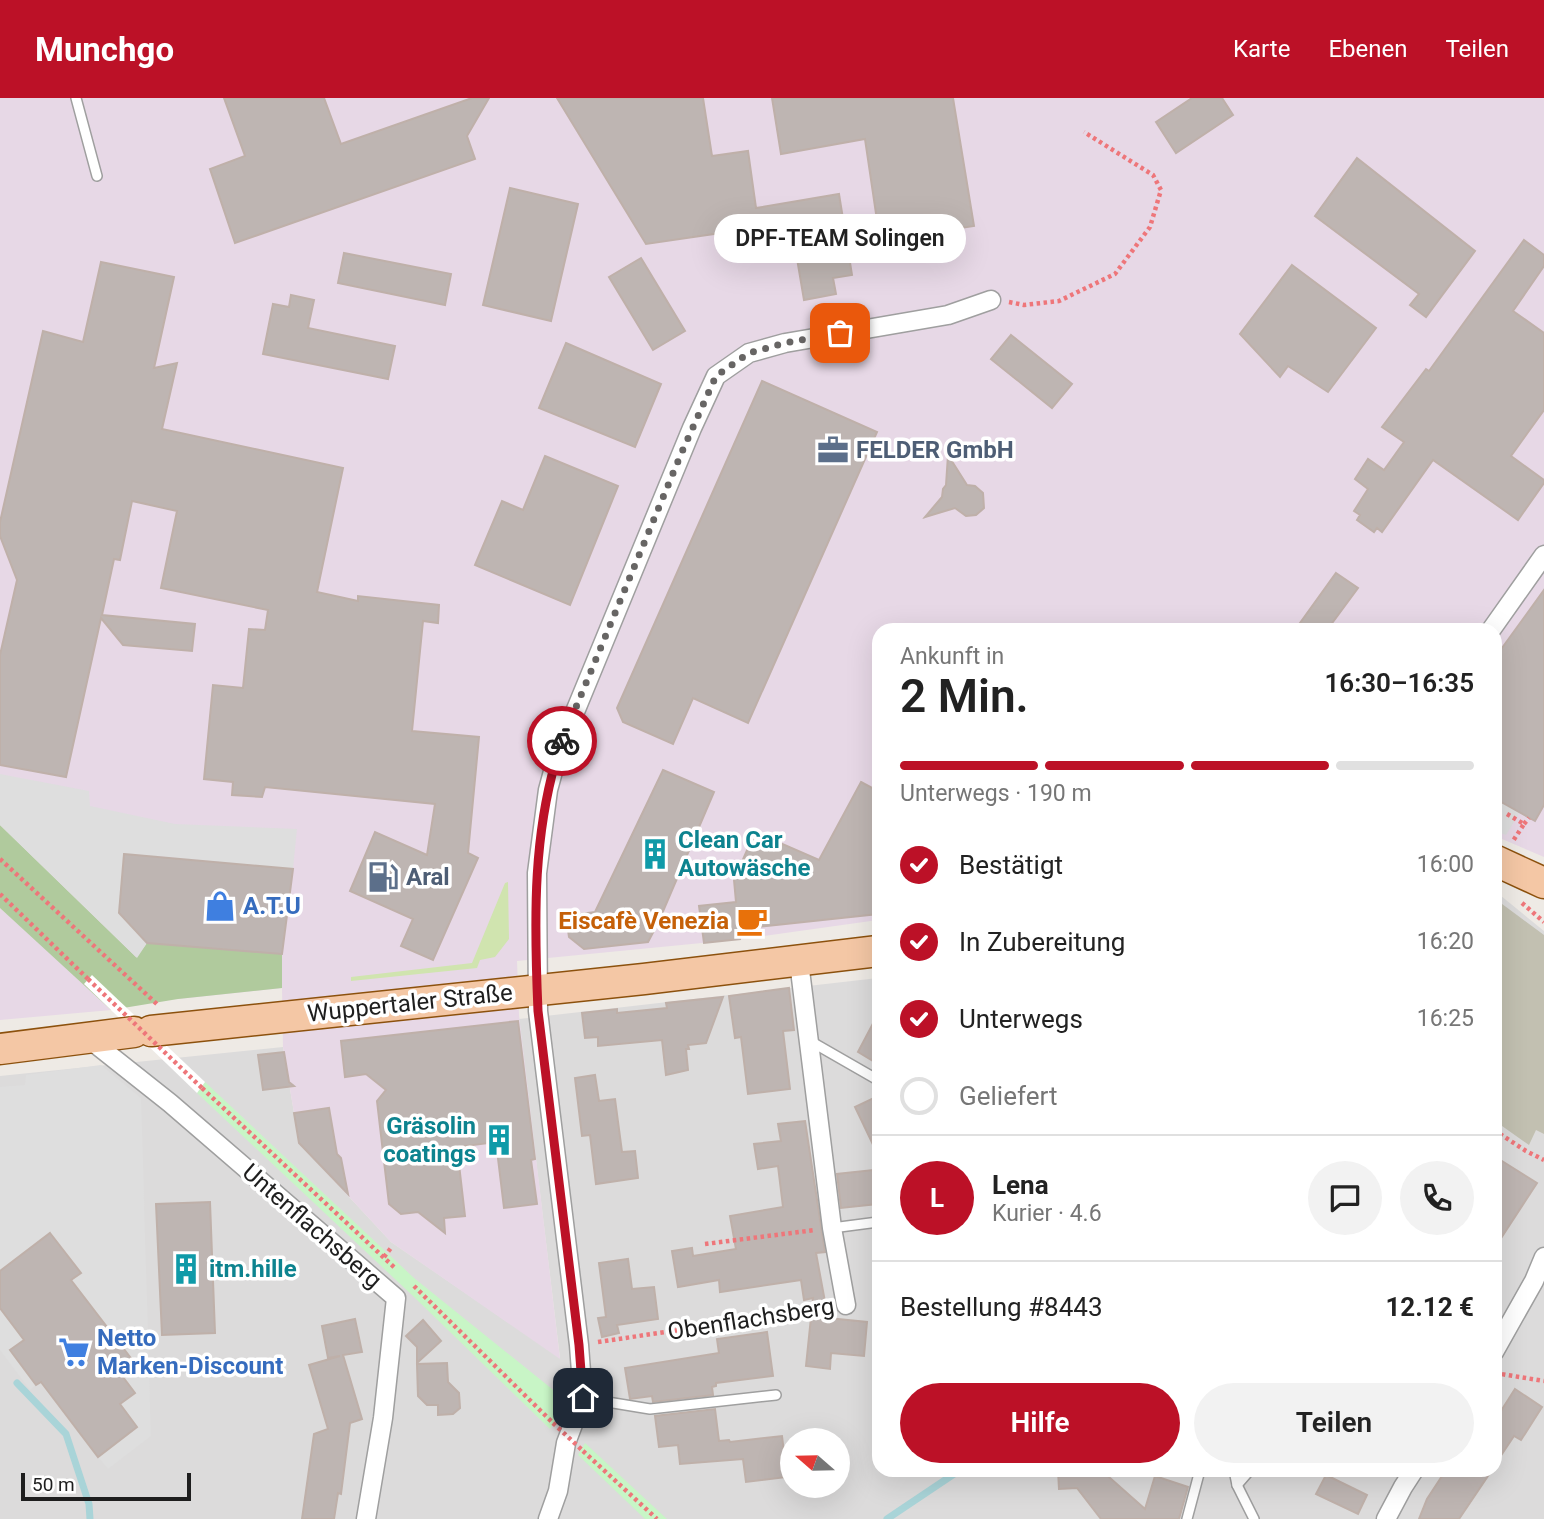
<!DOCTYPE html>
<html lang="de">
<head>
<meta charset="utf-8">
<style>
	body { margin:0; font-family:Roboto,sans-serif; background:#f2f2f2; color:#222; height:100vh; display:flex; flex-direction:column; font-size:26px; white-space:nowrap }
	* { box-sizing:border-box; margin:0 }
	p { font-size:23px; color:#767676 }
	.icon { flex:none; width:38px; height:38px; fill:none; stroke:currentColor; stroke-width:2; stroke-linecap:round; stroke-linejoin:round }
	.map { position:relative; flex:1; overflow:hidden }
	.drawer { position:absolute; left:872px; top:525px; width:630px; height:854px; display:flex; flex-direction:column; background:#fff; border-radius:21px; box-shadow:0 7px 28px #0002 }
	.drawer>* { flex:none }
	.needle { width:46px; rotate:290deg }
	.fabs { position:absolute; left:780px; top:1330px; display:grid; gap:14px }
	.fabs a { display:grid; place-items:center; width:70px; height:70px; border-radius:50%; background:#fff; box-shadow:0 7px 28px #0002; font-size:35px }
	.scale { position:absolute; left:21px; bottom:18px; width:170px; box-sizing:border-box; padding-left:7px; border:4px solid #1e1e1e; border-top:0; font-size:19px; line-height:24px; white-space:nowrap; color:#1e1e1e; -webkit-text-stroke:5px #fff; paint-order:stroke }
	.pin { position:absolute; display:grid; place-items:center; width:60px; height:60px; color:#fff; margin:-30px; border-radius:14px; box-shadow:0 4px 10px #0006 }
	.courier { position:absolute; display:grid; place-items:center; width:70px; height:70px; margin:-35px; border:5px solid #bc1127; border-radius:50%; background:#fff; color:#222; box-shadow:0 2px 9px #0007 }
	.bubble { position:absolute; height:49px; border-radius:24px; background:#fff; box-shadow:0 7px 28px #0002; font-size:23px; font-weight:600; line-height:49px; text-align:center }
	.overview em { font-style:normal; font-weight:600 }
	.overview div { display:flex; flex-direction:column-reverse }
	.overview { display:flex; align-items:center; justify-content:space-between; height:119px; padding:0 28px }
	h1 { font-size:46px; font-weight:600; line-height:52px }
	.bar { display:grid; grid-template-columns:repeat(4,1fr); gap:10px 7px; align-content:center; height:84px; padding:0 28px }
	.bar i { height:9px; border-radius:5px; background:#e0e0e0 }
	.bar .current { background:#bc1127 }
	.bar p { grid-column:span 4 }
	.line { display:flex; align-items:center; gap:18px; padding:0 28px; border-top:2px solid #e0e0e0 }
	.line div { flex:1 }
	.round { display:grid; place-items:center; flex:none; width:74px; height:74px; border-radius:37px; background:#f2f2f2 }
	ol { padding:0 28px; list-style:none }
	li { display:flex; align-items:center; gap:21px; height:77px }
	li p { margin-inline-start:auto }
	li .icon { padding:7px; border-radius:50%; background:#bc1127; color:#fff; stroke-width:4 }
	li:last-child { color:#767676 }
	li i { width:38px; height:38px; border:4px solid #e0e0e0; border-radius:50% }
	.cta { display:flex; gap:14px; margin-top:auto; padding:14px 28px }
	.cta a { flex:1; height:80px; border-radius:42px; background:#bc1127; color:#fff; font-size:28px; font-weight:600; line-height:80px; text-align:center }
	.cta a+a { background:#f2f2f2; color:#222 }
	header { display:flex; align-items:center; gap:42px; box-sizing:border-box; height:98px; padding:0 35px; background:#bc1127; color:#fff }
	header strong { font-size:33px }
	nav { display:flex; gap:38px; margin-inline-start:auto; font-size:24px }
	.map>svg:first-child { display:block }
</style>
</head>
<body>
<header>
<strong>Munchgo</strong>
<nav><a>Karte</a><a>Ebenen</a><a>Teilen</a></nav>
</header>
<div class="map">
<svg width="1544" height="1421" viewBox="0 0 1544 1421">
	<rect width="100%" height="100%" fill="#eeeae5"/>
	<!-- residential -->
	<path fill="#dcdbdb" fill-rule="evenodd" d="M1495,793L1544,833V1421H0V978L283,949L299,1045L391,1144L560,1260L519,921L878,880V1372H1494ZM793,1342H838V1388H793Z"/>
	<!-- industrial -->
	<g fill="#e7d8e6">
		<path d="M0,0H1544V759L1495,738L1494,532H878V822L743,841L517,863L519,917L560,1261L391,1144L299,1045L283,949L282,890L178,901L0,727Z"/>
		<path d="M0,810L59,863L111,912L0,922Z"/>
	</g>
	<!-- construction -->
	<path fill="#c2c0b1" d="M1494,800L1544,837V1036L1536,1032L1529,1047L1495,1023Z"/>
	<!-- grass -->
	<path fill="#d0e4af" d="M508,784L509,841L495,859L480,862L477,870L351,883V879L472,865L505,785Z"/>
	<!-- forest -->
	<path fill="#b0ca9d" d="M0,727L136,859L147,845L282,856V890L178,901L111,912L0,810Z"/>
	<!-- park -->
	<g fill="#c8f5c6">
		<path d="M205,984L414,1180L567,1303L550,1331L413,1198L197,995Z"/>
		<path d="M585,1345L667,1421H645L578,1357Z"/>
	</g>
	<!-- parking -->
	<g fill="#dedede">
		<path d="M0,676L89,693L90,708L175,726L297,731L293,771L156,758L147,845L137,860L0,727Z"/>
		<path d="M1494,700L1520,714L1506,737L1495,733Z"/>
		<path d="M101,967L141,1000L151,1338L108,1371L98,1359L137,1329L120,1306L123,1279L136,1268L71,1182L80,1174L50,1135L0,1173V989L25,987L26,977Z"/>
		<path d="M0,1210L24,1242L10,1253L36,1287L30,1292L0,1252Z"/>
	</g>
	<!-- pier -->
	<path fill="#fff" d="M92,877L205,984L197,995L84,886Z"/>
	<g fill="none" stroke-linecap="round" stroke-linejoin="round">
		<!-- stream -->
		<g stroke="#a9d4d8" stroke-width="7">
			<path d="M17,1285L66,1336L89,1406L90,1421"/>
			<path d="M887,1421L960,1372"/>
		</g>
	</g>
	<!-- building -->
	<g fill="#beb5b2" stroke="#bfb0a9" stroke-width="2">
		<path d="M224,0H324L341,46L472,0H489L467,38L475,61L235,145L210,71L245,58Z"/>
		<path d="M557,0H703L712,58L748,53L756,110L839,96L852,177L833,180L836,196L804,202L791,125L740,132L743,150L724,153L721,135L646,146Z"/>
		<path d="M772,0H953L974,128L941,133L943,147L882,156L865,41L781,56Z"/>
		<path d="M1192,0H1222L1233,17L1176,55L1156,24Z"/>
		<path d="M1357,60L1475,153L1426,219L1410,207L1419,196L1315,118Z"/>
		<path d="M510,90L578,106L551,223L483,207Z"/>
		<path d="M1524,142L1544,157V168L1513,213L1544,235V312L1511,358L1544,382V385L1518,422L1433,362L1382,434L1377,430L1374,434L1357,422L1360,417L1354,413L1368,391L1355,381L1368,361L1384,372L1404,344L1382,329L1426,271L1429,273Z"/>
		<path d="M344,155L451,176L445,207L338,185Z"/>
		<path d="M641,160L685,233L653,252L609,179Z"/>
		<path d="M101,164L174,179L154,270L177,265L162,331L343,370L317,494L358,503V498L439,507L438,525L423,523L412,633L479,639L468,755L478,760L433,862L401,848L413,821L350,793L375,734L427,757L435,706L265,689L262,699L232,697L233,684L204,681L213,587L243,590L249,531L265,532L268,512L161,490L177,413L132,403L120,462L114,461L102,517L195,526L192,553L123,547L101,520L66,679L0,667V557L17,482L0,438V424L43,233L83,244Z"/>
		<path d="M1292,167L1376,230L1328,294L1288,268L1280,279L1240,236Z"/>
		<path d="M291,197L314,202L308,230L395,248L388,281L263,256L273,206L289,209Z"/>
		<path d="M1011,237L1072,286L1052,310L991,261Z"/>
		<path d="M566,245L661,286L635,349L539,310Z"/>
		<path d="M762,283L877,334L748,625L693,600L673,646L623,624L617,610Z"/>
		<path d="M948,357L967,387L975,388L983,395L984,410L976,417L966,418L955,410L925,419L942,399L943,391L946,387Z"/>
		<path d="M545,358L618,388L570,507L475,467L502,403L523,412Z"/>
		<path d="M1336,475L1358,490L1327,532H1310L1300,525Z"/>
		<path d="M1544,492V707L1535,723L1494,700V561Z"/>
		<path d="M663,672L714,694L658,825L648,844L584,851L569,839L566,818L595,814Z"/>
		<path d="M861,684L878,693V816L739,831L740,841L704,845L699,808L736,804L734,782L755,734L819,762Z"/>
		<path d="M124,756L293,771L282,856L147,845L119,815Z"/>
		<path d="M789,890L794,932L783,933L790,991L748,996L741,939L735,940L729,898Z"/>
		<path d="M723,899L706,945L688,947L689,951H686L688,972L666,977L662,942L598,948V939L585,940L582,915L617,911V915L667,910L666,905Z"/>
		<path d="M878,916V966L858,954Z"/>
		<path d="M518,923L535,1061L531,1062L537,1106L504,1110L496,1044L457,1049L465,1118L444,1120L445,1135L418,1114L401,1116L389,1106L377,1003L386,992L366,976L345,979L341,943Z"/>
		<path d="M284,954L289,984L294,988L263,992L258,957Z"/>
		<path d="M595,977L599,1003L615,1001L622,1054L635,1053L638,1080L596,1086L590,1037L582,1038L575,980Z"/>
		<path d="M878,998V1057L855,1009Z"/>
		<path d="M329,1010L337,1056L341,1060L348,1096L299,1045L294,1015Z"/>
		<path d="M805,1023L825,1154L816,1155L828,1220L867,1224L864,1258L831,1255L830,1271L806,1268L813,1200L804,1202L801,1182L720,1194L719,1182L678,1189L672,1153L692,1150L693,1158L736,1151L730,1118L783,1109L778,1068L758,1071L754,1046L781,1043L778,1026Z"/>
		<path d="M1494,1058L1537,1085L1494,1151Z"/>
		<path d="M873,1072L877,1106L841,1110L837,1076Z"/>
		<path d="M210,1104L215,1235L162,1237L156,1106Z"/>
		<path d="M50,1135L81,1175L71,1182L137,1268L123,1279L135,1295L120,1306L137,1329L98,1359L41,1284L36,1287L10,1252L24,1242L0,1210V1173Z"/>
		<path d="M628,1161L632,1191L654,1189L658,1221L617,1227L619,1235L602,1239L598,1220L606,1219L599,1165Z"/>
		<path d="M355,1221L362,1254L343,1257L362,1321L350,1325L341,1396L338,1395L334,1421H302L314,1336L328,1331L309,1267L340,1258L328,1260L322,1228Z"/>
		<path d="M423,1222L441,1243L417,1265V1249L406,1238Z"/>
		<path d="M767,1234L773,1278L716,1285V1288L712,1289L713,1297L653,1304L652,1298L630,1301L625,1270L719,1255L717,1241Z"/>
		<path d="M447,1265L448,1284L459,1295L460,1310L453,1316L438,1317V1307H427L418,1298L417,1266Z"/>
		<path d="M1515,1291L1542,1309L1521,1342L1514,1338L1494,1368V1324Z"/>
		<path d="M715,1311L719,1343L729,1342L730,1344L782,1338L787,1379L746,1384L743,1361L680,1366L678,1347L659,1349L655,1318Z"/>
		<path d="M1058,1372H1101L1145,1411L1155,1378L1188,1389L1179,1421H1101L1077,1390L1059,1391Z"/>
		<path d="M1446,1372H1492L1459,1421H1419L1427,1401Z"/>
		<path d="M1326,1377L1367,1397L1358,1416L1316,1396Z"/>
	</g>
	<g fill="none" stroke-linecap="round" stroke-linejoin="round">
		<defs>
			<g id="service">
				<path d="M76,0L97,78"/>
				<path d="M810,943L878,982"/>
				<path d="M832,1130L878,1124"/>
				<path d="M583,1300L650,1311L776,1297"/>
				<path d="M1234,1372L1237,1387L1254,1421"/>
				<path d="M1237,1387L1250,1372"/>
				<path d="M1187,1421L1200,1372"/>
			</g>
			<g id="minor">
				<path d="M1491,532L1544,457"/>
				<path d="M799,864L832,1130L846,1207"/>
				<path d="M88,940L170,1005L396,1200L383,1320L366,1421"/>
				<path d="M1494,1254L1534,1183L1544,1159"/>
				<path d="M548,1421L558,1393L566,1345L583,1300L579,1247L538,913L537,775L548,692L558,655L692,330L716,278L749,255L785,245L948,217L991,202"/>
				<path d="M1386,1421L1403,1389L1414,1372"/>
			</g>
			<g id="primary">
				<path d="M1494,762L1544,785"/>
				<path d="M151,933L644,881L878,853"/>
				<path d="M0,951L134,934"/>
			</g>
		</defs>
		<!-- service casing -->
		<use href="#service" stroke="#9f9f9f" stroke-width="12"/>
		<!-- minor casing -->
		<use href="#minor" stroke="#9f9f9f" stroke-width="21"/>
		<!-- primary casing -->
		<use href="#primary" stroke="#8c510d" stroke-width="33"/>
		<!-- path -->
		<g stroke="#ee767a" stroke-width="4.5" stroke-dasharray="3.5 3.5" stroke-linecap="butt">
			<path d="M1009,204L1024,207L1059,203L1115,176L1150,129L1161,92L1153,77L1084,34"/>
			<path d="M1507,716L1524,726L1513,743"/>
			<path d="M1524,726L1529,720"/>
			<path d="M0,761L159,908"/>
			<path d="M0,796L88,881"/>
			<path d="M1522,805L1544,824"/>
			<path d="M202,990L395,1170"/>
			<path d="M1494,1032L1526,1053L1544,1062"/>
			<path d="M705,1146L815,1132"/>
			<path d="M384,1159L391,1150"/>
			<path d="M414,1188L553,1325"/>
			<path d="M598,1244L828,1210"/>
			<path d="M1495,1275L1544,1283"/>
			<path d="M583,1353L657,1421"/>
		</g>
		<!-- service -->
		<use href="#service" stroke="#fff" stroke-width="9"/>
		<!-- minor -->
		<use href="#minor" stroke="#fff" stroke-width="18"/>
		<!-- primary -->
		<use href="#primary" stroke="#f4c7a5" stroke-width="30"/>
		<!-- path-bridge -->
		<g stroke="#ee767a" stroke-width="4.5" stroke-dasharray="3.5 3.5" stroke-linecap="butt">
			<path d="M88,881L202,990"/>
			<path d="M553,1325L582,1352"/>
		</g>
	</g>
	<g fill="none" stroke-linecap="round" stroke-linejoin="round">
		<!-- done -->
		<path stroke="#676564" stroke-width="7" stroke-dasharray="0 12.6" d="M562,643L681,356L716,278L749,255L785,245L840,235"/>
		<!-- route -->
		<path stroke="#bc1127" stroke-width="9" d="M562,643C532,730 534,822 538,913L579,1247L583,1300"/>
	</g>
	<!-- icons -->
	<defs>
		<symbol id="office-bare" viewBox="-9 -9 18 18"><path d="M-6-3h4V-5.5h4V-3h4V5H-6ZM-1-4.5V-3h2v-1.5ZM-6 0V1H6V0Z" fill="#5c6f8a" stroke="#fff" stroke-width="2.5" paint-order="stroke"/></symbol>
		<symbol id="building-bare" viewBox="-9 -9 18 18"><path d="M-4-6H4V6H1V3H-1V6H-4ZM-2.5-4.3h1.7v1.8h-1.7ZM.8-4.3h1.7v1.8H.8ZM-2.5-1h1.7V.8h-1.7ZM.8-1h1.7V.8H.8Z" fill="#0f9aa8" stroke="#fff" stroke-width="2.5" paint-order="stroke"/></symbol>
		<symbol id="fuel-bare" viewBox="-9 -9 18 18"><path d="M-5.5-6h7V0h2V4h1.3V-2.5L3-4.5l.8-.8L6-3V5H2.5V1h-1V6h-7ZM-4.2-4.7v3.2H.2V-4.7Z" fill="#5c6f8a" stroke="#fff" stroke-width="2.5" paint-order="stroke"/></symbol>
		<symbol id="shop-bare" viewBox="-9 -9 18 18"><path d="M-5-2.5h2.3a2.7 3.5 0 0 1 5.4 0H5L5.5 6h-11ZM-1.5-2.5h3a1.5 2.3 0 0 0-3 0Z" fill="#3f7fe0" stroke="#fff" stroke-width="2.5" paint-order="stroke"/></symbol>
		<symbol id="cafe-bare" viewBox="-9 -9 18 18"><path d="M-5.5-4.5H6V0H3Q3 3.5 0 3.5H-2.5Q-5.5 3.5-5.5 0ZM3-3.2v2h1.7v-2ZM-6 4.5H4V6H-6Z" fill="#e8710a" stroke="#fff" stroke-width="2.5" paint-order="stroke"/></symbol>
		<symbol id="supermarket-bare" viewBox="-9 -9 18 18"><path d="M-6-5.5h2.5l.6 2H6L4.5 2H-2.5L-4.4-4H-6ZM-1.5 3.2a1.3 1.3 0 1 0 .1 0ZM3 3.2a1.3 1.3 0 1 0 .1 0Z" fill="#3f7fe0" stroke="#fff" stroke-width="2.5" paint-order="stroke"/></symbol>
	</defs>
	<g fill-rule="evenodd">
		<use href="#office-bare" x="811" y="330" width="44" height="44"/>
		<use href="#building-bare" x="633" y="734" width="44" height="44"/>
		<use href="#fuel-bare" x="361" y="757" width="44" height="44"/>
		<use href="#shop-bare" x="198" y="786" width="44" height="44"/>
		<use href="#cafe-bare" x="730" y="801" width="44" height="44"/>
		<use href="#building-bare" x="477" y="1020" width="44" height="44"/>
		<use href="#building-bare" x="164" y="1149" width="44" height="44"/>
		<use href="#supermarket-bare" x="52" y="1232" width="44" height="44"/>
	</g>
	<g text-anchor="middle" stroke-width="7" stroke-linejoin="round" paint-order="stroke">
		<!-- service labels -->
		<g font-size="24" font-weight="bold" fill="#4e5e75" stroke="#fff" text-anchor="start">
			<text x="856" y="360">FELDER GmbH</text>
			<text x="406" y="787">Aral</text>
		</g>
		<!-- culture labels -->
		<g font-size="24" font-weight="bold" fill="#0d838f" stroke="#fff" text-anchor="start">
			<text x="678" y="750">Clean Car<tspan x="678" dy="28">Autowäsche</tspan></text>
			<text x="476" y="1036" text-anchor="end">Gräsolin<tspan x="476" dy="28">coatings</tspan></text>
			<text x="209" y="1179">itm.hille</text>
		</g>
		<!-- shop labels -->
		<g font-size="24" font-weight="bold" fill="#366cbe" stroke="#fff" text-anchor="start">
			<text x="243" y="816">A.T.U</text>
			<text x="97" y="1248">Netto<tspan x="97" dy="28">Marken-Discount</tspan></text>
		</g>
		<!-- food labels -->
		<g font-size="24" font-weight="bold" fill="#c56008" stroke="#fff" text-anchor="end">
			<text x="729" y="831">Eiscafè Venezia</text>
		</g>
		<!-- street labels -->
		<g font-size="24" fill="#1e1e1e" stroke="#fff">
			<text transform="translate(410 905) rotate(-6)" y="8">Wuppertaler Straße</text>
			<text transform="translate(312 1128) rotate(41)" y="8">Untenflachsberg</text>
			<text transform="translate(751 1221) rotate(-9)" y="8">Obenflachsberg</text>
		</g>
	</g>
</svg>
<div class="fabs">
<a><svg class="needle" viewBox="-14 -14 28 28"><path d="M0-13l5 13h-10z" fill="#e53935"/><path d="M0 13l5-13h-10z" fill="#767676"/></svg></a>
</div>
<div class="scale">50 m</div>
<div class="pin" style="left:840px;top:235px;background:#ea580c"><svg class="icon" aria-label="bag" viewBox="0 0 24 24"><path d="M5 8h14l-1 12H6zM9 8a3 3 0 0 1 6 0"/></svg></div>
<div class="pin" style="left:583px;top:1300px;background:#1f2937"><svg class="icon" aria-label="home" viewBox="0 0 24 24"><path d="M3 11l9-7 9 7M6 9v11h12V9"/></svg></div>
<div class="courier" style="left:562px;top:643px"><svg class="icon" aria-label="bike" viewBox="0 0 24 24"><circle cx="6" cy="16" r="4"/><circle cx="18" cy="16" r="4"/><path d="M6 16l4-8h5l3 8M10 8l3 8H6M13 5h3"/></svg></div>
<div class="bubble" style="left:714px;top:116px;width:252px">DPF-TEAM Solingen</div>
<section class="drawer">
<div class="overview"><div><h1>2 Min.</h1><p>Ankunft in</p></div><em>16:30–16:35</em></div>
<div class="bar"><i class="current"></i><i class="current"></i><i class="current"></i><i></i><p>Unterwegs · 190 m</p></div>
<ol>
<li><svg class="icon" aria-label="check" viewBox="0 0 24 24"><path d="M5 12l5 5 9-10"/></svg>Bestätigt<p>16:00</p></li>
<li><svg class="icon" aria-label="check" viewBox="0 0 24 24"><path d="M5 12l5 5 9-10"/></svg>In Zubereitung<p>16:20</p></li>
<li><svg class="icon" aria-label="check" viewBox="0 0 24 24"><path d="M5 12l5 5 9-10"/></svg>Unterwegs<p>16:25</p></li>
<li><i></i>Geliefert</li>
</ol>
<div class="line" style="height:126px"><b class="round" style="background:#bc1127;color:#fff">L</b><div><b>Lena</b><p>Kurier · 4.6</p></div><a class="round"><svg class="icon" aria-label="chat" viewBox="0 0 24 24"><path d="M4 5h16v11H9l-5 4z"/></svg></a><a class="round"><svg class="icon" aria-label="phone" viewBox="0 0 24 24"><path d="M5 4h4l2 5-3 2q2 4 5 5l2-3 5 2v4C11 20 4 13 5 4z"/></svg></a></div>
<div class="line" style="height:91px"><div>Bestellung #8443</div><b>12.12 €</b></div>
<div class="cta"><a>Hilfe</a><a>Teilen</a></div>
</section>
</div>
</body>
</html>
